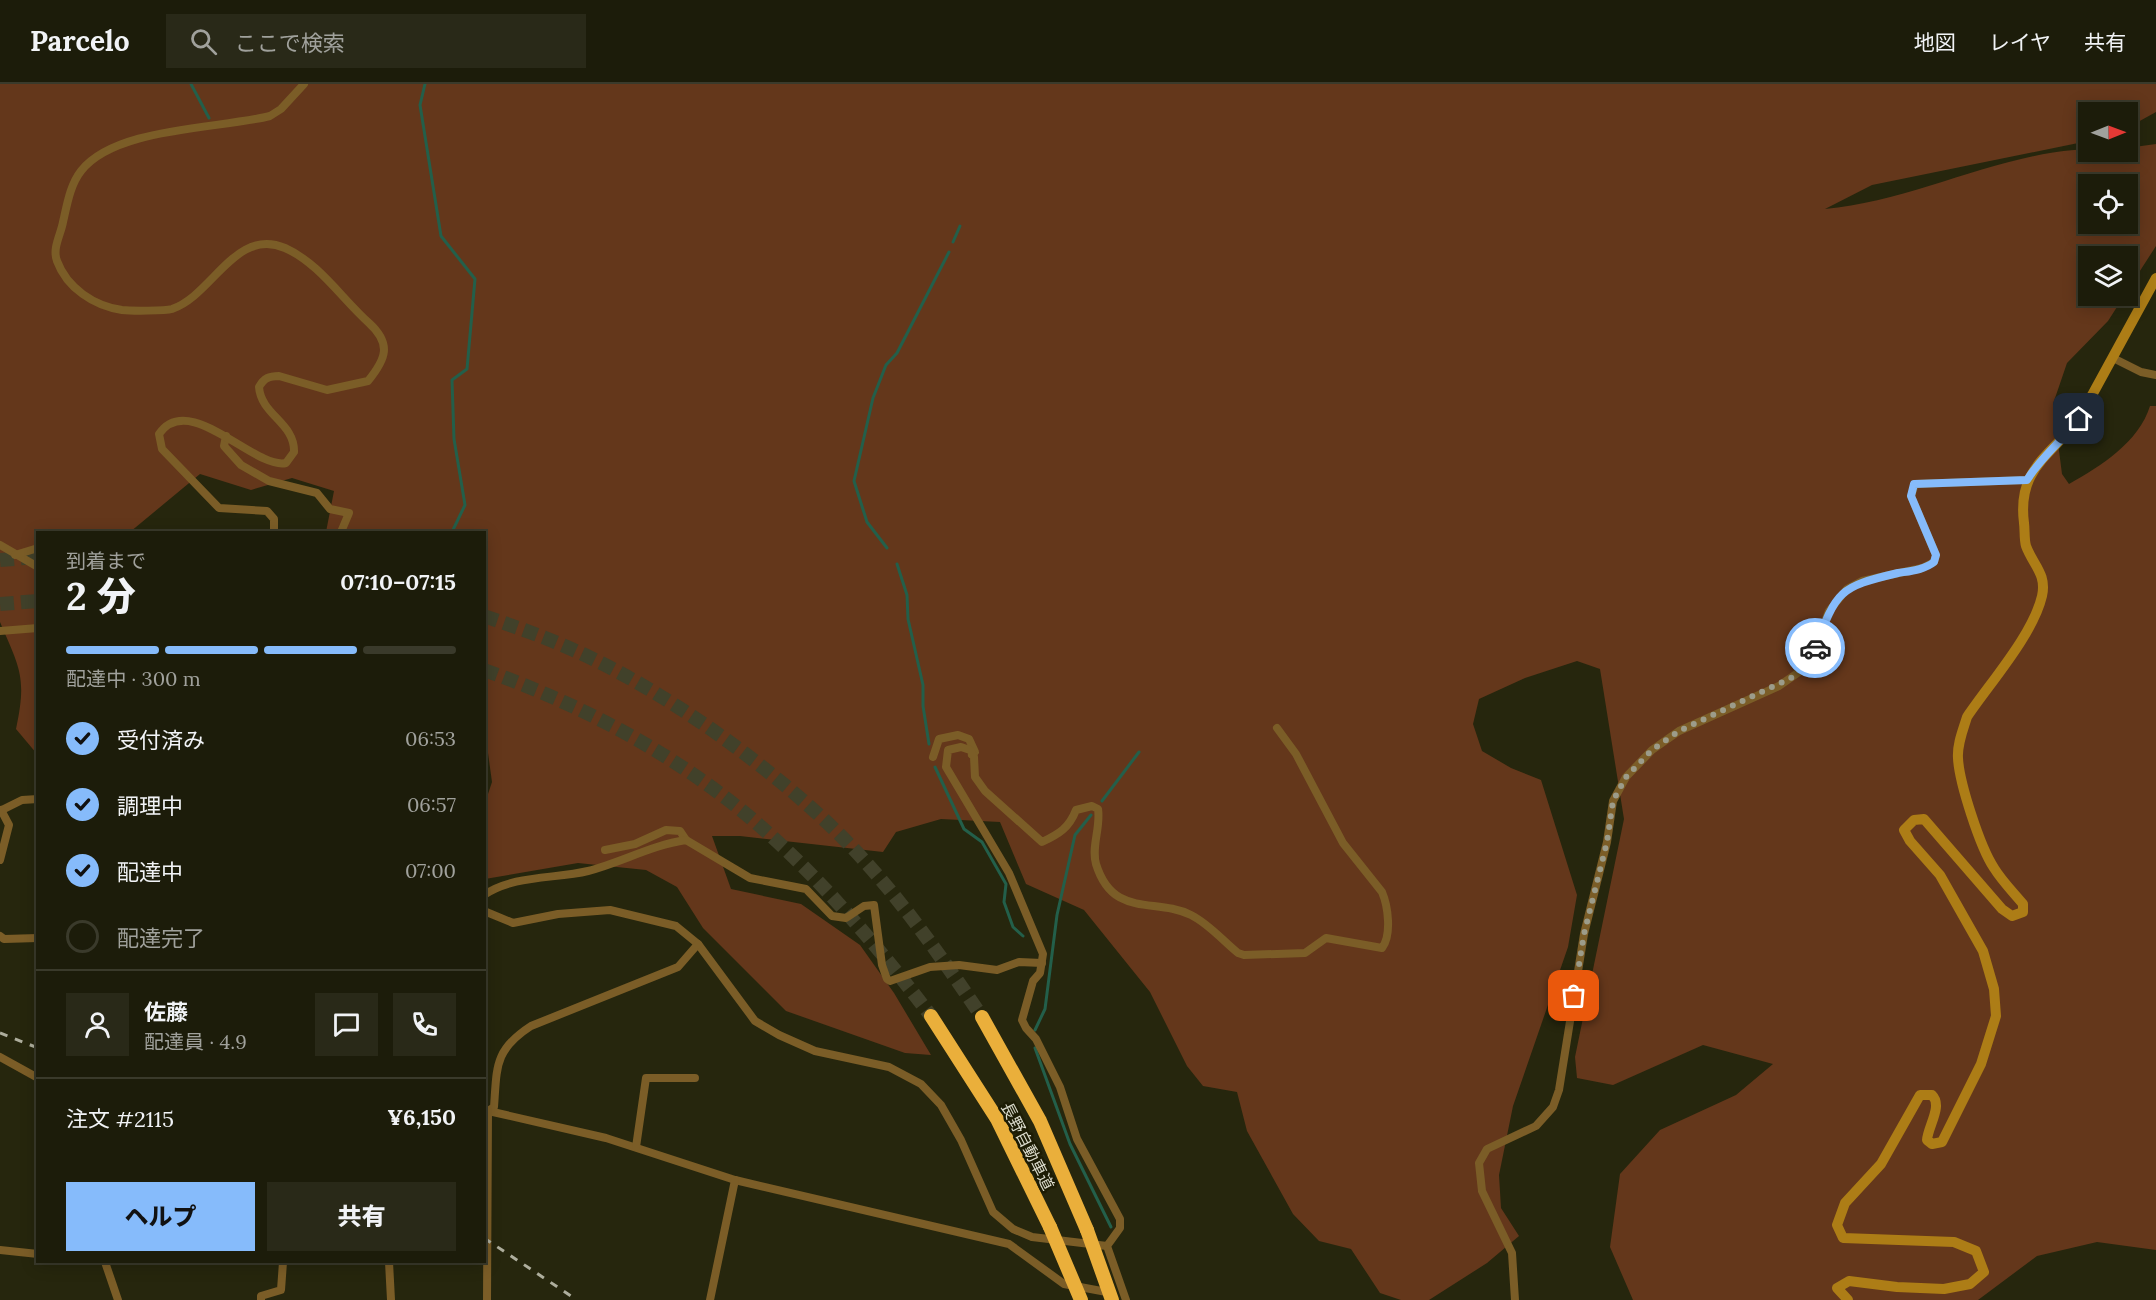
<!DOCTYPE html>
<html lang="ja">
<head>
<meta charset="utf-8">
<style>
	body { margin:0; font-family:Lora,"Noto Sans JP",serif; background:#292918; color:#f1f3f6; height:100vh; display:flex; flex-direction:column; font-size:22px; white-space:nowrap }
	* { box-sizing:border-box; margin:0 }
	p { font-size:20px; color:#a0a19c }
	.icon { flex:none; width:33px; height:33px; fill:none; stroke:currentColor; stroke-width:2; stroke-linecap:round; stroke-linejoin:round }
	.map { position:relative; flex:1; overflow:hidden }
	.sheet { position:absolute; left:36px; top:447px; width:450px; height:732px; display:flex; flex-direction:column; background:#1c1c0a; border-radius:0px; box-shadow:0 3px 15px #0003,0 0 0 2px #3a3a2b }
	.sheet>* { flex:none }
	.needle { width:39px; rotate:89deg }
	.controls { position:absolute; left:2078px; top:18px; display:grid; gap:12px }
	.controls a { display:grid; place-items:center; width:60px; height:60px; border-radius:0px; background:#1c1c0a; box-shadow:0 3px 15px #0003,0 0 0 2px #3a3a2b; font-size:30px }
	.pin { position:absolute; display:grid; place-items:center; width:51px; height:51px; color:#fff; margin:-26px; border-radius:12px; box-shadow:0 3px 9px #0006 }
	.courier { position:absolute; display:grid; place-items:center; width:60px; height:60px; margin:-30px; border:4px solid #86bbfb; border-radius:50%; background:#fff; color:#222; box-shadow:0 2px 8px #0007 }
	.overview em { font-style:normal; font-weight:800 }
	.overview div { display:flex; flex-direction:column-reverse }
	.overview { display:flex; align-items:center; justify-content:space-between; height:102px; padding:0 30px }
	h1 { font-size:39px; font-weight:800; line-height:45px }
	.bar { display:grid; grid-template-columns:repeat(4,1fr); gap:9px 6px; align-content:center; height:72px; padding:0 30px }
	.bar i { height:8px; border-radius:4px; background:#3a3a2b }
	.bar .on { background:#86bbfb }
	.bar p { grid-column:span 4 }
	.line { display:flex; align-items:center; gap:15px; padding:0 30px; border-top:2px solid #3a3a2b }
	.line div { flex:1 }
	.round { display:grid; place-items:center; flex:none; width:63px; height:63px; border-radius:0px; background:#292918 }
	ol { padding:0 30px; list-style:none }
	li { display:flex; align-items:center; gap:18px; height:66px }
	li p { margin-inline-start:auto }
	li .icon { padding:6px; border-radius:50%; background:#86bbfb; color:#111; stroke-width:4 }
	li:last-child { color:#a0a19c }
	li i { width:33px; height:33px; border:3px solid #3a3a2b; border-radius:50% }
	.button { display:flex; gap:12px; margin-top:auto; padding:12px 30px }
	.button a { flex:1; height:69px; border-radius:0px; background:#86bbfb; color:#111; font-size:24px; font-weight:800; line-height:69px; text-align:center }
	.button a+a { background:#292918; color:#f1f3f6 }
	header { display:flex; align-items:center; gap:36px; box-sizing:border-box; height:84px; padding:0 30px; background:#1c1c0a; border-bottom:2px solid #3a3a2b }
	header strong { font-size:28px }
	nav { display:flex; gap:33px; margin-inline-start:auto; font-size:21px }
	.search { width:420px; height:54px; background:#292918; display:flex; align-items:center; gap:15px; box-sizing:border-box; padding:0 21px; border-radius:0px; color:#a0a19c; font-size:22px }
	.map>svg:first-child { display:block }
</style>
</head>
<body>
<header>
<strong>Parcelo</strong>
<div class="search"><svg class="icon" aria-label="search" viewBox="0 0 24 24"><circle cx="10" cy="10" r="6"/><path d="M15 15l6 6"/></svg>ここで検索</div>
<nav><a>地図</a><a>レイヤ</a><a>共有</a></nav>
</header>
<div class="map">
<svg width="2156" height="1216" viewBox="0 0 2156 1216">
	<rect width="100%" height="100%" fill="#26260d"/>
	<!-- green -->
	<path fill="#64371b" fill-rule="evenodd" d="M0,0H2156V28L2127,44V28H2088V57L1872,101L1825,125C1908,118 1992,73 2074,66C2090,64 2109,68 2127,68V64L2156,60V162L2127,207V172H2088V212H2124L2108,237L2067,279L2053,320L2062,390L2069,400C2101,382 2139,358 2150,322H2156V1166L2097,1158L2037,1172L1978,1216H1633L1610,1163L1620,1090L1660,1046L1736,1011L1773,980L1703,961L1613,1001L1577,994L1575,973L1624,735L1600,585L1577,577L1525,594L1479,615L1473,640L1482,667L1511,684L1541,696L1577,811L1568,863L1513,1022L1499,1091L1501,1124L1519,1152L1487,1179L1429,1216H1401L1380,1209L1351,1165L1319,1157L1293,1130L1247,1047L1237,1008L1203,1002L1187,982L1150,908L1084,826L1026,800L1000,738L941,735L896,748L883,768L740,752H712L731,805L801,820L860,861L894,909L931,971L905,969L786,927L703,844L677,803L646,786L578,779L485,795V719L492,698L488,669L484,668V448H326L334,407L292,394L251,406L200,390L130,448H38L37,670L16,645C27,593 20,585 0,538ZM2088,100H2127V140H2088Z"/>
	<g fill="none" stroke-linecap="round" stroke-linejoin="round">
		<!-- stream -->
		<g stroke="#235f4a" stroke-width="3">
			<path d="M191,0L209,34"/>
			<path d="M425,0L420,21L441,152L475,195L467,285L452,296L454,355L465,421L452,448"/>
			<path d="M953,158L960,142"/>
			<path d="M887,464L867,438L854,397L873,314L886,281L897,269L949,168"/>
			<path d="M897,480L907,511L908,535L923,601V622L929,660"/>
			<path d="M935,683L964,745L982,758L1006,800L1004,818L1013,843L1023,852"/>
			<path d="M1102,717L1139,668"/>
			<path d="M1035,946L1045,925L1057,831L1075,751L1091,731"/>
			<path d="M1035,964L1070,1060L1111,1143"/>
		</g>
		<!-- highway-tunnel -->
		<g stroke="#41412a" stroke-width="14" stroke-dasharray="14 7" stroke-linecap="butt">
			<path d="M0,476L38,473"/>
			<path d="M0,520L38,517"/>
			<path d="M484,532C522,545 559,558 595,576C677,616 770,683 836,747C892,802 938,868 982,933"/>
			<path d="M484,586C583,621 681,673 760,742C824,798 879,864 931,932"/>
		</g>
		<!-- street -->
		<g stroke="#7b5d27" stroke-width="8">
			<path d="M2113,274L2141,288L2156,291"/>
			<path d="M226,352L224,362L241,381L269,397L317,409L330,425L349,429L341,448"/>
			<path d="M274,448V435L267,427L219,424L162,365L159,350C189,306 255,386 286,379L294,368C295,339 261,331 259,303C264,294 269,292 279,292L327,306L368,297C386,275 392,260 369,239C342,215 319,179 285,164C235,143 213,211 172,225C165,227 131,227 122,226C94,222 67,204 57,177C52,164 61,150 63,138C67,121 70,101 81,87C115,43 219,45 270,32L281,25L304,0"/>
			<path d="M0,461L38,483"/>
			<path d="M15,471L38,464"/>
			<path d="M0,547L38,544"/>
			<path d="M933,673L939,655L958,651L969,655L975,668L972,671"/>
			<path d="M0,727L22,716L38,715"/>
			<path d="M605,766L635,760L666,746L680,747L686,756"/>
			<path d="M0,776L9,741L1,726"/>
			<path d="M484,811C513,791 555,795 588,787C622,778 652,761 686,756L750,794L806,805L832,832L846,834L864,822L874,821L882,881L887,895L890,897L930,883L959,881L997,886L1019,878L1042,879"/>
			<path d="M484,827L513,839L558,830L610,826L676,842L698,860L755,937L779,951L815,967L889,983L921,1000L941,1021L961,1056L993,1128L1013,1145L1032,1153L1107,1162"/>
			<path d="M0,852L4,855L38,854"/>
			<path d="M0,973L38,994"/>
			<path d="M484,1026L606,1054L735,1096L1009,1160L1064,1200L1112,1209"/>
			<path d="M488,1027L494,1023C497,983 494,966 531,942L678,883L698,860"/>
			<path d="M636,1063L646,994H695"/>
			<path d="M0,1166L38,1170"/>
			<path d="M105,1178L118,1216"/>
			<path d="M389,1178L391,1216"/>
			<path d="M261,1216V1212L281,1206L283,1178"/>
			<path d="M487,1216L488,1027"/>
			<path d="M710,1216L735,1096"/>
			<path d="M1126,1216L1107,1162L1120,1144V1135L1077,1055L1060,1003L1036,955L1026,944L1022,936L1033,897L1040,889L1043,870L1009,789L946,683L948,666L961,663L970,666L974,673L975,693L985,707L1042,758C1059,750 1069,744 1076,726L1092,722L1098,725C1101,743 1091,763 1096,780C1113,835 1155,813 1191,831C1209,840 1222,856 1238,869L1244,871L1305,869L1326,854L1382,864C1392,851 1388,822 1382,808L1343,759L1296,670L1277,644"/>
			<path d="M1515,1216L1512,1169L1482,1107L1479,1079L1487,1065L1536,1042L1553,1023L1559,1006L1584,850L1607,758L1613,717L1626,693L1652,666L1679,647L1779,602L1799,588L1812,572L1829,527L1847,505L1862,497L1922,484L1934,478L1936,471L1911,412L1915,400L2027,396"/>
		</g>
		<!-- secondary -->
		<path stroke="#ad7d16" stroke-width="10" d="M1848,1216L1837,1204L1849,1197L1897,1203L1944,1205L1970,1200L1984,1188L1976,1167L1954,1158L1843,1154L1837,1141L1845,1119L1881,1080L1920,1011H1932C1943,1022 1928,1042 1927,1056L1932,1060L1942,1058L1981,980L1996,932L1994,905L1983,867L1940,791L1910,757L1904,746L1914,736L1924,735L2002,825L2012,832L2023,828V820C2013,808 2002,797 1994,784C1980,763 1959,698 1958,674C1957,660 1963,646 1967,633C1989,600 2033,551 2042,512C2047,490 2033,481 2026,462C2024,455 2025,446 2024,439C2017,385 2050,372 2079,335L2156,194"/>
		<!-- highway -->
		<g stroke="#eaaf3b" stroke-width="14">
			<path d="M931,932L997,1035L1050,1143"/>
			<path d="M982,933L1040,1037L1087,1146"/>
		</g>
		<!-- rail -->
		<g stroke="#aeae9d" stroke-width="3" stroke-dasharray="8 8" stroke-linecap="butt">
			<path d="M0,949L38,964"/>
			<path d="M484,1154L577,1216"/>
		</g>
		<!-- highway-bridge -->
		<g stroke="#eaaf3b" stroke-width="14">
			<path d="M1050,1143L1081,1216"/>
			<path d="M1087,1146L1112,1216"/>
		</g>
	</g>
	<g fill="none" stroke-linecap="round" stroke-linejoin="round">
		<!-- done -->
		<path stroke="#9c9c8a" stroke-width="6" stroke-dasharray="0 10.8" d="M1574,912L1584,850L1607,758L1613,717L1626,693L1652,666L1679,647L1791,594L1806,579L1815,564"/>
		<!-- route -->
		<path stroke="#86bbfb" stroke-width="8" d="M1815,564C1837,507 1838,503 1898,489C1910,487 1924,486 1934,478L1936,471L1911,412L1914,400L2027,396C2041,373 2062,357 2079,335"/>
	</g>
	<g text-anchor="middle" stroke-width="5" stroke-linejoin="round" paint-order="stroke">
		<!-- street labels -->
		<g font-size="16" fill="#dcdccd" stroke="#1d1c04">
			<text transform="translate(1028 1062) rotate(63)" y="6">長野自動車道</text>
		</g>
	</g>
</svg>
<div class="controls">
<a><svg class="needle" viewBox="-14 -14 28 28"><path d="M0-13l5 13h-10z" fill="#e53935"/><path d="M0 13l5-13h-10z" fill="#a0a19c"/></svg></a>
<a><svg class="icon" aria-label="locate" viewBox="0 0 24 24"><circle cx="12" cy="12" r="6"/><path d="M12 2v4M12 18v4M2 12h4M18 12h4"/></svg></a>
<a><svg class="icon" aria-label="layers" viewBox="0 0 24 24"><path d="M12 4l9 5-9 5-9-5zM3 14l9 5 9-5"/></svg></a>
</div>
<div class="pin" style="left:1574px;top:912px;background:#ea580c"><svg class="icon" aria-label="bag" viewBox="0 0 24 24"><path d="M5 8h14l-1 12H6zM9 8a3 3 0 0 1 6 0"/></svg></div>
<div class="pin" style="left:2079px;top:335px;background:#1f2937"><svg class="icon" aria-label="home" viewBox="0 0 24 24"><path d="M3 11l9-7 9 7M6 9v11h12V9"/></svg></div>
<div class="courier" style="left:1815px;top:564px"><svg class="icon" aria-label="car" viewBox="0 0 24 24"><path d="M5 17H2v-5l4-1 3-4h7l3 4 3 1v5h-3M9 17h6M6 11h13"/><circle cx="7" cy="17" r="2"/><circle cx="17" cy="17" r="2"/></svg></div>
<section class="sheet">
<div class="overview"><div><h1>2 分</h1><p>到着まで</p></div><em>07:10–07:15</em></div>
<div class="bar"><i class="on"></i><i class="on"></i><i class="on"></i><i></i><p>配達中 · 300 m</p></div>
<ol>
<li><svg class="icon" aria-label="check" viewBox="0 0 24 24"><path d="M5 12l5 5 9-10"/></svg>受付済み<p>06:53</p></li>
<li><svg class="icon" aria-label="check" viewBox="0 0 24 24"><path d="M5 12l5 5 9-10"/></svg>調理中<p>06:57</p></li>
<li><svg class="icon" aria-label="check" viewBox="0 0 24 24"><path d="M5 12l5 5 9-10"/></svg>配達中<p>07:00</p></li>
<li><i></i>配達完了</li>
</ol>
<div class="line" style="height:108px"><a class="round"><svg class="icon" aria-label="person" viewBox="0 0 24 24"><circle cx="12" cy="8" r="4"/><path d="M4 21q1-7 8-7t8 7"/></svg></a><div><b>佐藤</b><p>配達員 · 4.9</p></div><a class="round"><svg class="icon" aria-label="chat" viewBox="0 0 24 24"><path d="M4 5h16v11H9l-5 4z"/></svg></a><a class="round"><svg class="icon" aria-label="phone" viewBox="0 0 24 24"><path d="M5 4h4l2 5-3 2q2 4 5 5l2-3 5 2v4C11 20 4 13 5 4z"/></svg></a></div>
<div class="line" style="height:78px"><div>注文 #2115</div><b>¥6,150</b></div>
<div class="button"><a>ヘルプ</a><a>共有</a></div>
</section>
</div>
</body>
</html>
